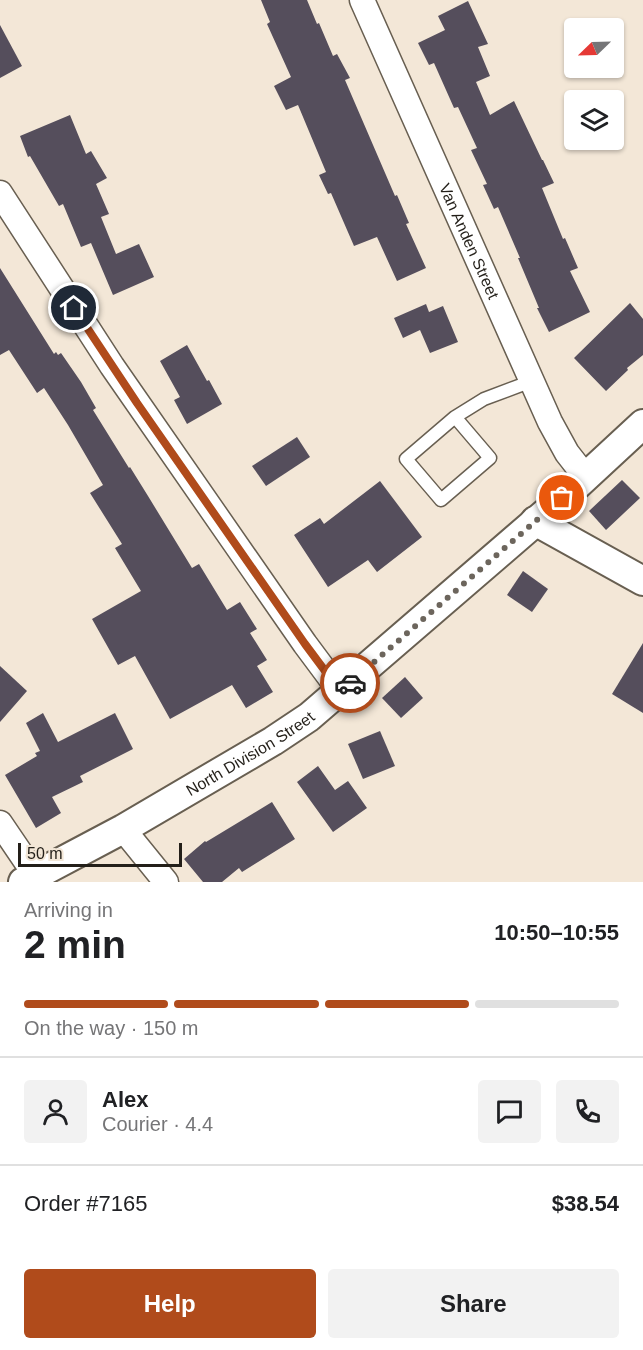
<!DOCTYPE html>
<html lang="en">
<head>
<meta charset="utf-8">
<style>
	body { margin:0; font-family:Helvetica,sans-serif; background:#f2f2f2; color:#202124; height:100vh; display:flex; flex-direction:column; font-size:22px; white-space:nowrap }
	* { box-sizing:border-box; margin:0 }
	p { font-size:20px; color:#757577 }
	.icon { flex:none; width:33px; height:33px; fill:none; stroke:currentColor; stroke-width:2; stroke-linecap:round; stroke-linejoin:round }
	.map { position:relative; height:882px; overflow:hidden }
	.details { display:flex; flex-direction:column; background:#fff; flex:1 }
	.details>* { flex:none }
	.needle { width:39px; rotate:247deg }
	.buttons { position:absolute; left:564px; top:18px; display:grid; gap:12px }
	.buttons a { display:grid; place-items:center; width:60px; height:60px; border-radius:6px; background:#fff; box-shadow:0 2px 4px #0004; font-size:30px }
	.scale { position:absolute; left:18px; bottom:15px; width:164px; box-sizing:border-box; padding-left:6px; border:3px solid #231f19; border-top:0; font-size:16px; line-height:21px; white-space:nowrap; color:#231f19; -webkit-text-stroke:4px #f3e7d7; paint-order:stroke }
	.pin { position:absolute; display:grid; place-items:center; width:51px; height:51px; color:#fff; margin:-26px; border:3px solid #fff; border-radius:50%; box-shadow:0 2px 6px #0007 }
	.courier { position:absolute; display:grid; place-items:center; width:60px; height:60px; margin:-30px; border:4px solid #b04b1b; border-radius:50%; background:#fff; color:#222; box-shadow:0 2px 8px #0007 }
	.head em { font-style:normal; font-weight:600 }
	.head div { display:flex; flex-direction:column-reverse }
	.head { display:flex; align-items:center; justify-content:space-between; height:102px; padding:0 24px }
	h1 { font-size:39px; font-weight:600; line-height:45px }
	.bar { display:grid; grid-template-columns:repeat(4,1fr); gap:9px 6px; align-content:center; height:72px; padding:0 24px }
	.bar i { height:8px; border-radius:4px; background:#e0e0e0 }
	.bar .active { background:#b04b1b }
	.bar p { grid-column:span 4 }
	.line { display:flex; align-items:center; gap:15px; padding:0 24px; border-top:2px solid #e0e0e0 }
	.line div { flex:1 }
	.round { display:grid; place-items:center; flex:none; width:63px; height:63px; border-radius:6px; background:#f2f2f2 }
	.button { display:flex; gap:12px; margin-top:auto; padding:12px 24px }
	.button a { flex:1; height:69px; border-radius:6px; background:#b04b1b; color:#fff; font-size:24px; font-weight:600; line-height:69px; text-align:center }
	.button a+a { background:#f2f2f2; color:#202124 }
	.map>svg:first-child { display:block }
</style>
</head>
<body>
<div class="map">
<svg width="643" height="882" viewBox="0 0 643 882">
	<rect width="100%" height="100%" fill="#f3e7d7"/>
	<!-- building -->
	<g fill="#554e5c">
		<path d="M261,0H307L317,24L319,23L333,56L337,54L350,78L345,80L395,196L397,195L409,223L406,224L426,268L397,281L377,237L354,246L331,193L328,194L319,175L326,172L298,105L286,110L274,86L291,77L267,24L270,22Z"/>
		<path d="M468,1L488,44L478,47L490,76L476,82L490,115L514,101L542,160H543L554,183L542,188L563,239L565,238L578,268L570,271L590,312L549,332L537,308H539L518,258H520L498,207L494,209L483,185L487,184L471,150L477,148L458,107L454,108L434,63L429,65L418,43L445,30L438,16Z"/>
		<path d="M0,25L22,66L0,78Z"/>
		<path d="M70,115L86,154L91,151L107,178L96,184L109,214L101,217L116,254L139,244L154,277L113,295L91,243L81,247L63,204L59,206L30,156L28,157L20,136Z"/>
		<path d="M0,268L54,354L56,352L58,355L61,353L81,382L96,408L93,410L129,468L130,467L148,496L192,568L199,564L227,610L240,602L257,629L250,633L267,660L257,666L273,692L246,708L232,685L170,719L135,656L118,665L92,619L141,591L115,548L122,544L90,493L103,485L68,425L44,388L37,393L9,350L0,355Z"/>
		<path d="M630,303L643,319V355L627,368L628,370L606,391L574,358Z"/>
		<path d="M426,304L429,312L443,306L458,342L430,353L420,330L403,338L394,318Z"/>
		<path d="M187,345L207,381L209,380L222,404L187,424L174,400L180,397L160,361Z"/>
		<path d="M297,437L310,457L266,486L252,466Z"/>
		<path d="M622,480L640,498L606,530L589,511Z"/>
		<path d="M380,481L422,537L377,572L368,560L328,587L294,535L320,518L324,524Z"/>
		<path d="M523,571L548,589L532,612L507,595Z"/>
		<path d="M643,643V713L612,694Z"/>
		<path d="M0,666L27,691L0,722Z"/>
		<path d="M405,677L423,698L401,718L382,698Z"/>
		<path d="M43,713L58,742L115,713L133,749L80,776L83,782L52,797L61,813L36,828L5,775L37,756L35,753L40,751L26,723Z"/>
		<path d="M380,731L395,766L363,779L348,744Z"/>
		<path d="M318,766L335,790L348,781L367,808L333,832L297,782Z"/>
		<path d="M272,802L295,839L242,872L239,868L222,882H203L184,859L205,841L206,842Z"/>
	</g>
	<g fill="none" stroke-linecap="round" stroke-linejoin="round">
		<defs>
			<path id="service" d="M455,417L490,458L441,500L406,459L455,417L484,399L532,381"/>
			<g id="minor">
				<path id="s1" d="M362,0L550,422L567,453L585,476"/>
				<path d="M0,193L112,366L305,644L340,691"/>
				<path d="M0,823L36,876"/>
				<path d="M123,829L166,882"/>
			</g>
			<g id="tertiary">
				<path d="M535,521L643,581"/>
				<path id="s2" d="M23,882L123,829L273,741L309,717L563,498L643,424"/>
			</g>
		</defs>
		<!-- service casing -->
		<use href="#service" stroke="#685f51" stroke-width="15"/>
		<!-- minor casing -->
		<use href="#minor" stroke="#685f51" stroke-width="27"/>
		<!-- tertiary casing -->
		<use href="#tertiary" stroke="#685f51" stroke-width="32"/>
		<!-- service -->
		<use href="#service" stroke="#fff" stroke-width="12"/>
		<!-- minor -->
		<use href="#minor" stroke="#fff" stroke-width="24"/>
		<!-- tertiary -->
		<use href="#tertiary" stroke="#fff" stroke-width="28"/>
	</g>
	<g fill="none" stroke-linecap="round" stroke-linejoin="round">
		<!-- done -->
		<path stroke="#6c655c" stroke-width="6" stroke-dasharray="0 10.8" d="M350,683L562,498"/>
		<!-- route -->
		<path stroke="#b04b1b" stroke-width="8" d="M74,308L137,403L305,644L340,691L350,683"/>
	</g>
	<g text-anchor="middle" stroke-width="6" stroke-linejoin="round" paint-order="stroke">
		<!-- street labels -->
		<g font-size="16" fill="#231f19" stroke="#f3e7d7">
			<text dy="6" stroke="none"><textPath href="#s1" startOffset="264">Van Anden Street</textPath></text>
			<text dy="6" stroke="none"><textPath href="#s2" startOffset="261">North Division Street</textPath></text>
		</g>
	</g>
</svg>
<div class="buttons">
<a><svg class="needle" viewBox="-14 -14 28 28"><path d="M0-13l5 13h-10z" fill="#e53935"/><path d="M0 13l5-13h-10z" fill="#757577"/></svg></a>
<a><svg class="icon" aria-label="layers" viewBox="0 0 24 24"><path d="M12 4l9 5-9 5-9-5zM3 14l9 5 9-5"/></svg></a>
</div>
<div class="scale">50 m</div>
<div class="pin" style="left:562px;top:498px;background:#ea580c"><svg class="icon" aria-label="bag" viewBox="0 0 24 24"><path d="M5 8h14l-1 12H6zM9 8a3 3 0 0 1 6 0"/></svg></div>
<div class="pin" style="left:74px;top:308px;background:#1f2937"><svg class="icon" aria-label="home" viewBox="0 0 24 24"><path d="M3 11l9-7 9 7M6 9v11h12V9"/></svg></div>
<div class="courier" style="left:350px;top:683px"><svg class="icon" aria-label="car" viewBox="0 0 24 24"><path d="M5 17H2v-5l4-1 3-4h7l3 4 3 1v5h-3M9 17h6M6 11h13"/><circle cx="7" cy="17" r="2"/><circle cx="17" cy="17" r="2"/></svg></div>
</div>
<section class="details">
<div class="head"><div><h1>2 min</h1><p>Arriving in</p></div><em>10:50–10:55</em></div>
<div class="bar"><i class="active"></i><i class="active"></i><i class="active"></i><i></i><p>On the way · 150 m</p></div>
<div class="line" style="height:108px"><a class="round"><svg class="icon" aria-label="person" viewBox="0 0 24 24"><circle cx="12" cy="8" r="4"/><path d="M4 21q1-7 8-7t8 7"/></svg></a><div><b>Alex</b><p>Courier · 4.4</p></div><a class="round"><svg class="icon" aria-label="chat" viewBox="0 0 24 24"><path d="M4 5h16v11H9l-5 4z"/></svg></a><a class="round"><svg class="icon" aria-label="phone" viewBox="0 0 24 24"><path d="M5 4h4l2 5-3 2q2 4 5 5l2-3 5 2v4C11 20 4 13 5 4z"/></svg></a></div>
<div class="line" style="height:78px"><div>Order #7165</div><b>$38.54</b></div>
<div class="button"><a>Help</a><a>Share</a></div>
</section>
</body>
</html>
